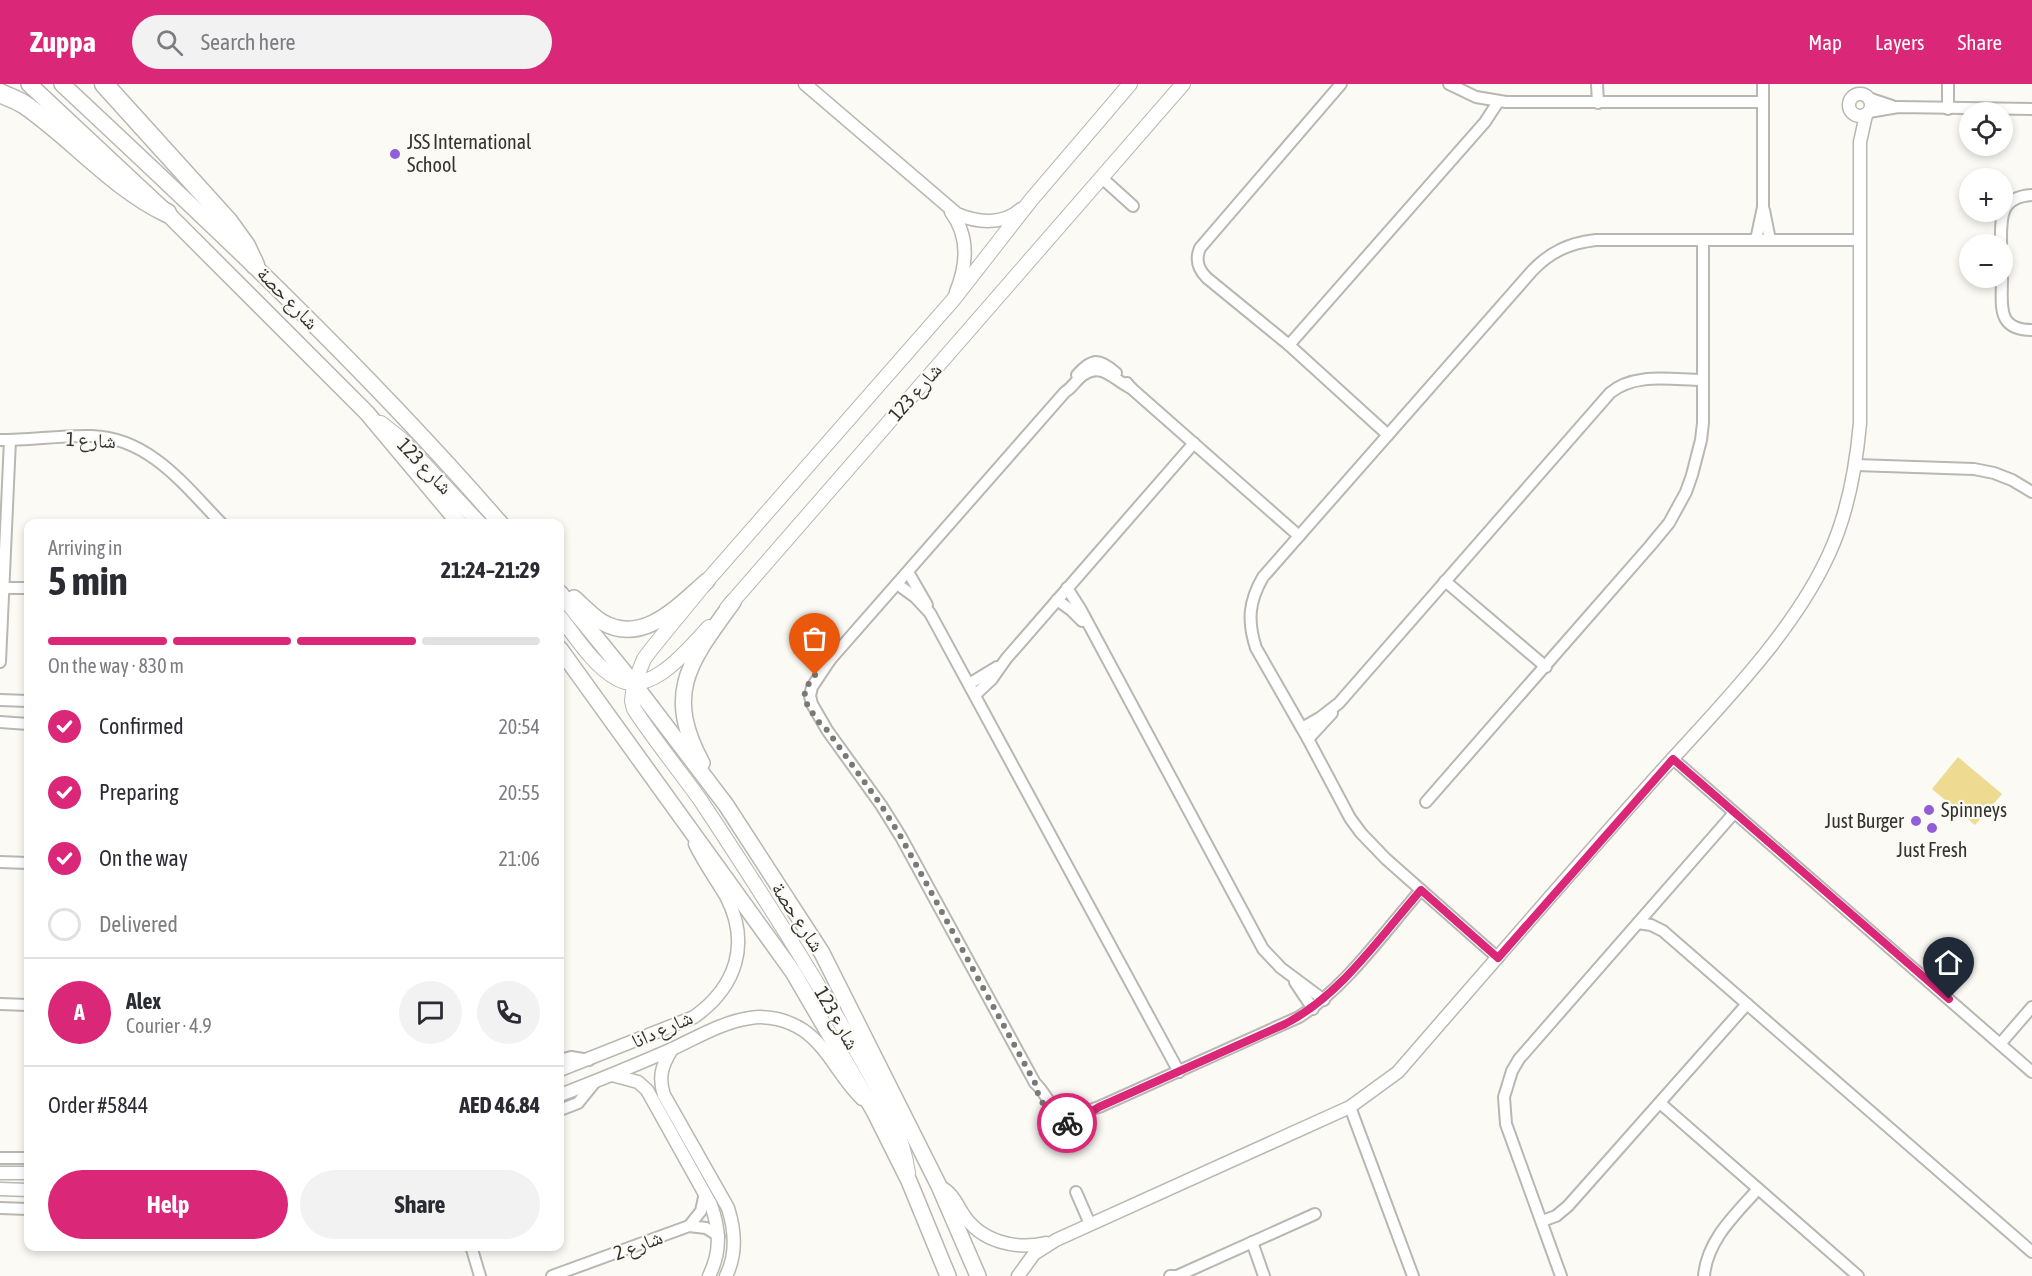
<!DOCTYPE html>
<html lang="en">
<head>
<meta charset="utf-8">
<style>
	body { margin:0; font-family:"Asap Condensed","Noto Naskh Arabic",sans-serif; background:#f2f2f3; color:#2b2b33; height:100vh; display:flex; flex-direction:column; font-size:22px; white-space:nowrap }
	* { box-sizing:border-box; margin:0 }
	p { font-size:20px; color:#7c7c81 }
	.icon { flex:none; width:33px; height:33px; fill:none; stroke:currentColor; stroke-width:2; stroke-linecap:round; stroke-linejoin:round }
	.map { position:relative; flex:1; overflow:hidden }
	.sheet { position:absolute; left:24px; top:435px; width:540px; height:732px; display:flex; flex-direction:column; background:#fff; border-radius:12px; box-shadow:0 3px 9px #0003 }
	.sheet>* { flex:none }
	.fabs { position:absolute; left:1959px; top:18px; display:grid; gap:12px }
	.fabs a { display:grid; place-items:center; width:54px; height:54px; border-radius:50%; background:#fff; box-shadow:0 3px 9px #0003; font-size:30px }
	.pin { position:absolute; display:grid; place-items:center; width:51px; height:51px; color:#fff; margin:-62px -26px; border-radius:50% 50% 50% 0; rotate:-45deg; box-shadow:0 0 6px #0007 }
	.pin .icon { rotate:45deg }
	.courier { position:absolute; display:grid; place-items:center; width:60px; height:60px; margin:-30px; border:4px solid #db2777; border-radius:50%; background:#fff; color:#222; box-shadow:0 2px 8px #0007 }
	.summary em { font-style:normal; font-weight:700 }
	.summary div { display:flex; flex-direction:column-reverse }
	.summary { display:flex; align-items:center; justify-content:space-between; height:102px; padding:0 24px }
	h1 { font-size:39px; font-weight:700; line-height:45px }
	.bar { display:grid; grid-template-columns:repeat(4,1fr); gap:9px 6px; align-content:center; height:72px; padding:0 24px }
	.bar i { height:8px; border-radius:4px; background:#e1e1e2 }
	.bar .current { background:#db2777 }
	.bar p { grid-column:span 4 }
	.line { display:flex; align-items:center; gap:15px; padding:0 24px; border-top:2px solid #e1e1e2 }
	.line div { flex:1 }
	.round { display:grid; place-items:center; flex:none; width:63px; height:63px; border-radius:32px; background:#f2f2f3 }
	ol { padding:0 24px; list-style:none }
	li { display:flex; align-items:center; gap:18px; height:66px }
	li p { margin-inline-start:auto }
	li .icon { padding:6px; border-radius:50%; background:#db2777; color:#fff; stroke-width:4 }
	li:last-child { color:#7c7c81 }
	li i { width:33px; height:33px; border:3px solid #e1e1e2; border-radius:50% }
	.action { display:flex; gap:12px; margin-top:auto; padding:12px 24px }
	.action a { flex:1; height:69px; border-radius:36px; background:#db2777; color:#fff; font-size:24px; font-weight:700; line-height:69px; text-align:center }
	.action a+a { background:#f2f2f3; color:#2b2b33 }
	header { display:flex; align-items:center; gap:36px; box-sizing:border-box; height:84px; padding:0 30px; background:#db2777; color:#fff }
	header strong { font-size:28px }
	nav { display:flex; gap:33px; margin-inline-start:auto; font-size:21px }
	.search { width:420px; height:54px; background:#f2f2f3; display:flex; align-items:center; gap:15px; box-sizing:border-box; padding:0 21px; border-radius:33px; color:#7c7c81; font-size:22px }
	.map>svg:first-child { display:block }
</style>
</head>
<body>
<header>
<strong>Zuppa</strong>
<div class="search"><svg class="icon" aria-label="search" viewBox="0 0 24 24"><circle cx="10" cy="10" r="6"/><path d="M15 15l6 6"/></svg>Search here</div>
<nav><a>Map</a><a>Layers</a><a>Share</a></nav>
</header>
<div class="map">
<svg width="2032" height="1192" viewBox="0 0 2032 1192">
	<rect width="100%" height="100%" fill="#fcfaf4"/>
	<!-- green -->
	<path fill="#efda92" d="M1958,673L2002,710L1975,741L1932,705Z"/>
	<g fill="none" stroke-linecap="round" stroke-linejoin="round">
		<defs>
			<g id="minor">
				<path d="M1341,0L1200,164C1195,176 1198,185 1207,194L1289,261L1388,351"/>
				<path d="M1449,0L1476,13L1506,18H1763"/>
				<path d="M1597,0L1598,19"/>
				<path d="M1868,14L1892,22"/>
				<path d="M1948,25V0"/>
				<path d="M1869,28L1898,23L2032,25"/>
				<path d="M1102,94L1133,122"/>
				<path d="M1764,126L1770,156"/>
				<path d="M1756,156L1763,123V0"/>
				<path d="M2001,160C2001,135 1999,113 2032,111"/>
				<path d="M2002,194C2002,221 1996,246 2032,246"/>
				<path d="M1289,261L1485,38L1498,18"/>
				<path d="M1077,291C1092,274 1099,274 1116,289"/>
				<path d="M1127,299L1131,304L1299,452"/>
				<path d="M0,356C31,356 62,351 92,352C150,354 185,402 222,440"/>
				<path d="M1856,381L1974,385L1994,389L2012,396L2032,408"/>
				<path d="M908,488L927,521"/>
				<path d="M1445,497L1546,583"/>
				<path d="M897,500L915,513L930,529L1179,988"/>
				<path d="M0,504H28"/>
				<path d="M1067,504L1081,526L1263,865L1281,884L1324,916"/>
				<path d="M1057,516L1071,526L1082,537"/>
				<path d="M830,576L812,603L810,612L812,620L827,646L881,721L901,753L1035,999C1049,1011 1053,1037 1077,1031C1085,1029 1091,1025 1099,1023L1299,933C1345,904 1385,847 1421,806"/>
				<path d="M0,578L10,356"/>
				<path d="M826,579L830,576L1065,308C1072,304 1076,296 1083,291C1102,277 1115,297 1131,304"/>
				<path d="M969,600L997,583"/>
				<path d="M975,611L992,595L1006,575L1194,359"/>
				<path d="M0,616L28,617"/>
				<path d="M0,638L28,640"/>
				<path d="M1302,644L1321,633L1339,619L1610,309C1635,288 1672,296 1703,296"/>
				<path d="M1308,655L1332,629"/>
				<path d="M1673,675L2032,988"/>
				<path d="M1426,718L1650,462L1669,439L1686,408L1692,391L1701,356L1703,339V156"/>
				<path d="M0,778L28,779"/>
				<path d="M1638,839L1651,841L1663,847L2032,1168"/>
				<path d="M1498,874L1386,775L1361,749L1350,734L1308,655L1256,564C1247,537 1249,517 1263,493L1532,187C1550,168 1569,159 1596,156H1859"/>
				<path d="M1295,898L1313,925"/>
				<path d="M0,920L28,921"/>
				<path d="M2000,960L2032,923"/>
				<path d="M560,976L571,973L589,976"/>
				<path d="M1660,1019L1858,1192"/>
				<path d="M1350,1023L1413,1192"/>
				<path d="M560,1026L578,1019L595,998"/>
				<path d="M0,1074H28"/>
				<path d="M1076,1108L1090,1140"/>
				<path d="M0,1124L28,1125"/>
				<path d="M1542,1137L1556,1132L1568,1122L1747,920"/>
				<path d="M689,1142L706,1144L719,1152"/>
				<path d="M1252,1158L1264,1192"/>
				<path d="M471,1162L480,1192"/>
				<path d="M552,1192L689,1142L701,1127L705,1109"/>
				<path d="M1170,1192H1177L1315,1130"/>
				<path d="M1561,1192L1506,1040L1504,1013L1512,987L1519,975L1734,729"/>
				<path d="M1704,1192C1707,1156 1735,1131 1758,1105"/>
			</g>
			<g id="tertiary">
				<path d="M805,0L957,130C978,139 1003,141 1021,125"/>
				<circle cx="1860" cy="21" r="11"/>
				<path d="M951,128C970,153 967,181 956,208"/>
				<path d="M672,965C662,981 658,993 664,1011L728,1124C735,1146 737,1170 726,1192"/>
				<path d="M560,986L694,933C736,903 751,860 726,812C716,795 704,779 695,760"/>
				<path d="M612,991L638,998L647,1006L711,1121C720,1146 721,1168 709,1192"/>
				<path d="M560,1011C597,997 633,982 670,966C696,954 722,938 750,934C768,931 788,936 803,946C828,963 840,994 862,1015"/>
				<path d="M0,1089H28"/>
				<path d="M939,1102C953,1109 956,1119 963,1130C981,1158 1016,1166 1046,1159"/>
				<path d="M0,1105L28,1106"/>
				<path d="M1018,1192L1034,1170L1056,1156L1350,1023L1398,988C1481,892 1564,796 1648,702C1709,633 1791,554 1829,470C1848,429 1856,384 1860,339V58L1866,31"/>
			</g>
			<g id="secondary">
				<path d="M381,339L401,355L480,440"/>
				<path d="M727,524L1183,0"/>
				<path d="M560,533C576,553 593,581 616,594C650,615 689,564 709,543"/>
				<path d="M908,1089C901,1039 872,995 848,952C802,872 752,794 701,717C679,686 655,657 634,625L632,617L634,600L644,575L653,563L707,497L953,216L1031,116L1130,0"/>
			</g>
			<g id="primary">
				<path d="M29,0L167,129L367,329L460,440"/>
				<path d="M62,0C214,142 365,283 501,440"/>
				<path d="M560,509L634,600L726,721L822,869L939,1102L978,1192"/>
				<path d="M574,514C583,522 592,532 602,538C643,562 679,521 707,497"/>
				<path d="M560,565L793,888L874,1027L909,1097L948,1192"/>
				<path d="M702,679C663,608 691,576 733,518"/>
			</g>
			<g id="motorway">
				<path d="M104,0L228,137L246,162L255,181"/>
				<path d="M0,9C8,13 18,16 25,21C74,55 113,103 167,129"/>
			</g>
		</defs>
		<!-- minor casing -->
		<use href="#minor" stroke="#b9b7b1" stroke-width="14"/>
		<!-- tertiary casing -->
		<use href="#tertiary" stroke="#b9b7b1" stroke-width="15"/>
		<!-- secondary casing -->
		<use href="#secondary" stroke="#b9b7b1" stroke-width="16"/>
		<!-- primary casing -->
		<use href="#primary" stroke="#b9b7b1" stroke-width="18"/>
		<!-- motorway casing -->
		<use href="#motorway" stroke="#b9b7b1" stroke-width="21"/>
		<!-- minor -->
		<use href="#minor" stroke="#fff" stroke-width="10"/>
		<!-- tertiary -->
		<use href="#tertiary" stroke="#fff" stroke-width="12"/>
		<!-- secondary -->
		<use href="#secondary" stroke="#fff" stroke-width="14"/>
		<!-- primary -->
		<use href="#primary" stroke="#fff" stroke-width="15"/>
		<!-- motorway -->
		<use href="#motorway" stroke="#fff" stroke-width="18"/>
	</g>
	<g fill="none" stroke-linecap="round" stroke-linejoin="round">
		<!-- done -->
		<path stroke="#797975" stroke-width="6" stroke-dasharray="0 10.8" d="M815,591C802,608 801,613 814,631C818,637 821,642 827,646L881,721L901,753L1035,999C1038,1015 1050,1036 1067,1039"/>
		<!-- route -->
		<path stroke="#db2777" stroke-width="8" d="M1067,1039L1075,1038L1099,1023L1285,940C1340,912 1380,853 1421,806L1498,874L1673,675L1949,915"/>
	</g>
	<!-- markers -->
	<g fill="#925ed7" stroke="#fcfaf4" stroke-width="2">
		<circle cx="395" cy="70" r="6"/>
		<circle cx="1929" cy="726" r="6"/>
		<circle cx="1916" cy="737" r="6"/>
		<circle cx="1932" cy="744" r="6"/>
	</g>
	<g text-anchor="middle" stroke-width="4.5" stroke-linejoin="round" paint-order="stroke">
		<!-- poi labels -->
		<g font-size="20" fill="#333330" stroke="#fcfaf4" text-anchor="start">
			<text x="407" y="65">JSS International<tspan x="407" dy="23">School</tspan></text>
			<text x="1941" y="733">Spinneys</text>
			<text x="1904" y="744" text-anchor="end">Just Burger</text>
			<text x="1932" y="773" text-anchor="middle">Just Fresh</text>
		</g>
		<!-- street labels -->
		<g font-size="20" fill="#333330" stroke="#fcfaf4">
			<text transform="translate(288 214) rotate(46)" y="7">شارع حصة</text>
			<text transform="translate(915 308) rotate(-49)" y="7">شارع 123</text>
			<text transform="translate(91 356) rotate(3)" y="7">شارع 1</text>
			<text transform="translate(425 382) rotate(46)" y="7">شارع 123</text>
			<text transform="translate(798 833) rotate(57)" y="7">شارع حصة</text>
			<text transform="translate(837 934) rotate(60)" y="7">شارع 123</text>
			<text transform="translate(662 945) rotate(-24)" y="7">شارع دانا</text>
			<text transform="translate(638 1161) rotate(-21)" y="7">شارع 2</text>
		</g>
	</g>
</svg>
<div class="fabs">
<a><svg class="icon" aria-label="locate" viewBox="0 0 24 24"><circle cx="12" cy="12" r="6"/><path d="M12 2v4M12 18v4M2 12h4M18 12h4"/></svg></a>
<a>+</a>
<a>−</a>
</div>
<div class="pin" style="left:815px;top:591px;background:#ea580c"><svg class="icon" aria-label="bag" viewBox="0 0 24 24"><path d="M5 8h14l-1 12H6zM9 8a3 3 0 0 1 6 0"/></svg></div>
<div class="pin" style="left:1949px;top:915px;background:#1f2937"><svg class="icon" aria-label="home" viewBox="0 0 24 24"><path d="M3 11l9-7 9 7M6 9v11h12V9"/></svg></div>
<div class="courier" style="left:1067px;top:1039px"><svg class="icon" aria-label="bike" viewBox="0 0 24 24"><circle cx="6" cy="16" r="4"/><circle cx="18" cy="16" r="4"/><path d="M6 16l4-8h5l3 8M10 8l3 8H6M13 5h3"/></svg></div>
<section class="sheet">
<div class="summary"><div><h1>5 min</h1><p>Arriving in</p></div><em>21:24–21:29</em></div>
<div class="bar"><i class="current"></i><i class="current"></i><i class="current"></i><i></i><p>On the way · 830 m</p></div>
<ol>
<li><svg class="icon" aria-label="check" viewBox="0 0 24 24"><path d="M5 12l5 5 9-10"/></svg>Confirmed<p>20:54</p></li>
<li><svg class="icon" aria-label="check" viewBox="0 0 24 24"><path d="M5 12l5 5 9-10"/></svg>Preparing<p>20:55</p></li>
<li><svg class="icon" aria-label="check" viewBox="0 0 24 24"><path d="M5 12l5 5 9-10"/></svg>On the way<p>21:06</p></li>
<li><i></i>Delivered</li>
</ol>
<div class="line" style="height:108px"><b class="round" style="background:#db2777;color:#fff">A</b><div><b>Alex</b><p>Courier · 4.9</p></div><a class="round"><svg class="icon" aria-label="chat" viewBox="0 0 24 24"><path d="M4 5h16v11H9l-5 4z"/></svg></a><a class="round"><svg class="icon" aria-label="phone" viewBox="0 0 24 24"><path d="M5 4h4l2 5-3 2q2 4 5 5l2-3 5 2v4C11 20 4 13 5 4z"/></svg></a></div>
<div class="line" style="height:78px"><div>Order #5844</div><b>AED 46.84</b></div>
<div class="action"><a>Help</a><a>Share</a></div>
</section>
</div>
</body>
</html>
